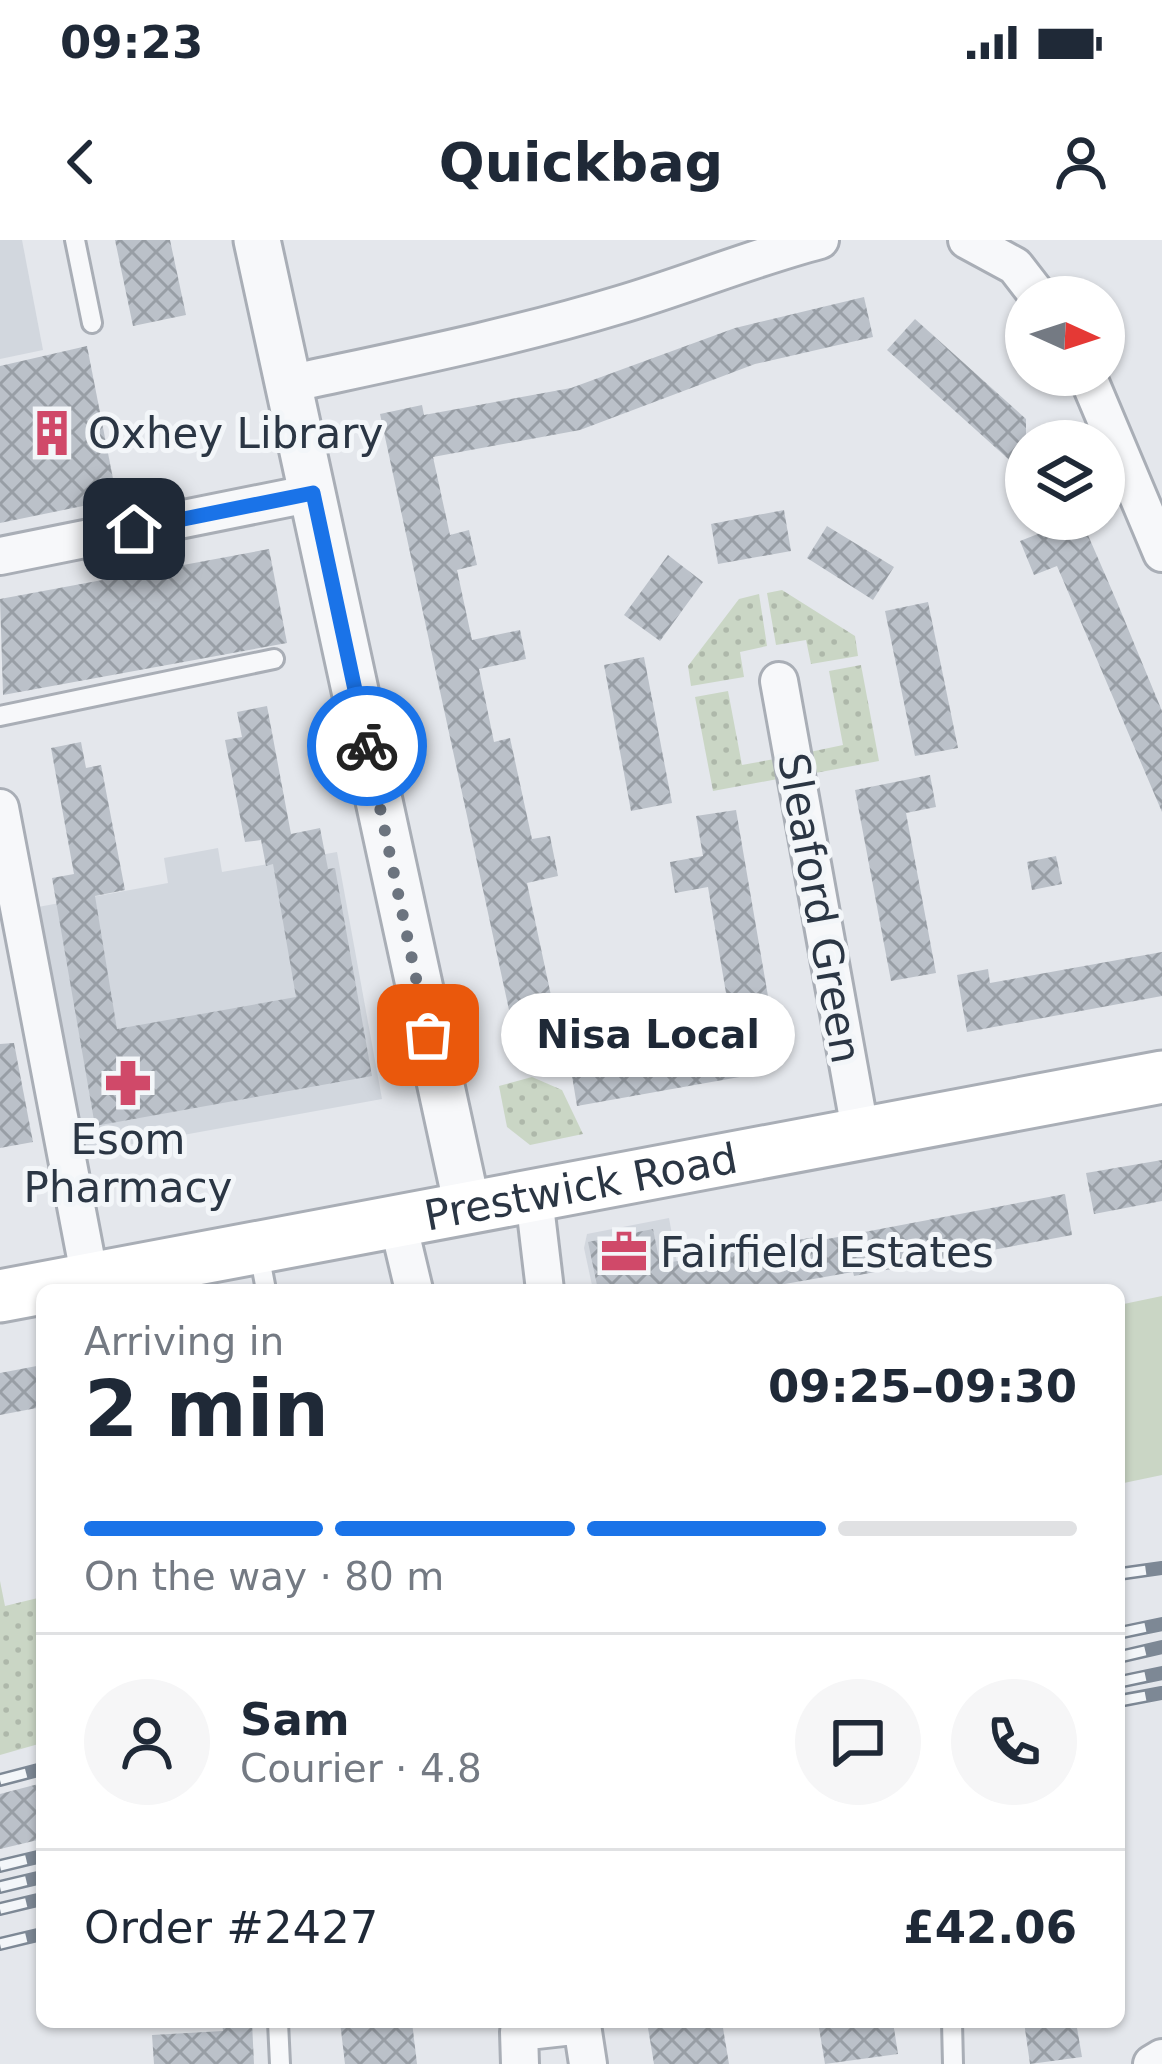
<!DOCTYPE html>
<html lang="en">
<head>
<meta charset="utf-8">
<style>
	body { margin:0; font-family:"DejaVu Sans",sans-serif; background:#f6f6f7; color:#1f2937; height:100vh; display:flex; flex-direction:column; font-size:45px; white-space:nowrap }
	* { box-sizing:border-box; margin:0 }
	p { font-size:39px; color:#747a83 }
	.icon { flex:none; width:66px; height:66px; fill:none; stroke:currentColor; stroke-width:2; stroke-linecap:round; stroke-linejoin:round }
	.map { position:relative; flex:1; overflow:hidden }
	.details { position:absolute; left:36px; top:1044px; width:1089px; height:744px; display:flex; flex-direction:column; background:#fff; border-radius:18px; box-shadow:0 3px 9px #0004 }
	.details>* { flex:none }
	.needle { width:78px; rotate:93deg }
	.fabs { position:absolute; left:1005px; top:36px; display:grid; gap:24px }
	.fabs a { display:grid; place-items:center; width:120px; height:120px; border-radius:50%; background:#fff; box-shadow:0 3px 9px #0004; font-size:60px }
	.pin { position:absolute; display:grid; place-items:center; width:102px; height:102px; color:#fff; margin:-51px; border-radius:24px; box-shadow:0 6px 18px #0006 }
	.courier { position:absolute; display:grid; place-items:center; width:120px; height:120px; margin:-60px; border:9px solid #1a73e8; border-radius:50%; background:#fff; color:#222; box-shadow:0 3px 15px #0007 }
	.bubble { position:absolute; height:84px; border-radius:42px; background:#fff; box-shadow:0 3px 9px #0004; font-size:39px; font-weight:700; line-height:84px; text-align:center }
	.summary em { font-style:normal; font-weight:700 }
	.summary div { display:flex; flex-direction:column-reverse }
	.summary { display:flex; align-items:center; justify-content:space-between; height:204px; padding:0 48px }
	h1 { font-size:78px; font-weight:700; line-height:90px }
	.bar { display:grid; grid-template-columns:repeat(4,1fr); gap:18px 12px; align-content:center; height:144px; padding:0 48px }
	.bar i { height:15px; border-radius:9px; background:#e0e1e3 }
	.bar .selected { background:#1a73e8 }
	.bar p { grid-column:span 4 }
	.line { display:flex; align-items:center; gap:30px; padding:0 48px; border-top:3px solid #e0e1e3 }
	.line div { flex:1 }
	.round { display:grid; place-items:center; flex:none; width:126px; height:126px; border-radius:63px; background:#f6f6f7 }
	.status { display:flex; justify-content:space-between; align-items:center; height:84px; padding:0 60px; background:#fff; direction:ltr }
	.status svg { height:33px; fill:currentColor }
	header { display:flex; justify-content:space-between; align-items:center; height:156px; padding:0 48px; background:#fff; font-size:54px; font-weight:700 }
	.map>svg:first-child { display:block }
</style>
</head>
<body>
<div class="status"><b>09:23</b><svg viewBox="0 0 49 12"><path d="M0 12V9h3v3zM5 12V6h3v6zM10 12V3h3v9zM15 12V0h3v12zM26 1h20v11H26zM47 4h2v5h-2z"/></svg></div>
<header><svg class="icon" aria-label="back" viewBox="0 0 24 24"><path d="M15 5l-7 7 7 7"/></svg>Quickbag<svg class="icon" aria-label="person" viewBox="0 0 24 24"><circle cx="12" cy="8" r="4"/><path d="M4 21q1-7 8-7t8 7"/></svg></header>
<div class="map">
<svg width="1162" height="1824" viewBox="0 0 1162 1824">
	<defs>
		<pattern id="grass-dots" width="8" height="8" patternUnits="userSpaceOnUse" patternTransform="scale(3)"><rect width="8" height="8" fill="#cad6c5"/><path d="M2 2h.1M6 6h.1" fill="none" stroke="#aeb8aa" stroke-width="1.8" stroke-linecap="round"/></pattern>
		<pattern id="building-cross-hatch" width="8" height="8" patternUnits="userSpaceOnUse" patternTransform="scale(3)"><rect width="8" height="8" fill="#bbc1c9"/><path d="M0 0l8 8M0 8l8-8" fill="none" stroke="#989ea5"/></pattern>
	</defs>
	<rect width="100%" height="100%" fill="#e4e7ec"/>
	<!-- built -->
	<g fill="#d2d7de">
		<path d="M0,0H22L43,110L0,119Z"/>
		<path d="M218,608L222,632L337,612L382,859L84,913L38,667L168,643L164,618Z"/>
		<path d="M669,978L682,1050H593L584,1008L587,994Z"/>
	</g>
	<!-- grass -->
	<g fill="url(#grass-dots)">
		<path d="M782,350L855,396L858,416L811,424L806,400L776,405L767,353Z"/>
		<path d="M759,354L767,406L740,412L744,437L691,446L688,426L739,359Z"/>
		<path d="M861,425L879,521L810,534L805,513L843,505L829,431Z"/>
		<path d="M728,451L742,525L780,518L783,538L713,551L695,457Z"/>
		<path d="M532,837L562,850L583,894L530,905L507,887L499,846Z"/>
		<path d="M0,1341L5,1366L42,1357V1503L0,1515Z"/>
	</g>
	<!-- garden -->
	<path fill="#cad6c5" d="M1162,1056V1235L1119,1244V1065Z"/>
	<!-- building -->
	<g fill="url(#building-cross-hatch)">
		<path d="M115,0H170L186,75L133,86Z"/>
		<path d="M864,57L873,97L755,124L580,190L433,217L450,295L469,290L477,325L457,330L472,400L520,390L526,419L479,429L494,502L510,498L532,599L550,596L558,636L527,643L562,807L519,816L380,174L422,165L424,175L571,148L735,88Z"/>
		<path d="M915,79L1026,179V235L887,110Z"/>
		<path d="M87,106L117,259L0,283V126Z"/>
		<path d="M784,270L791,311L718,324L711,284Z"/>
		<path d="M1037,279H1081L1117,362L1162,471V572L1057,326L1034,335L1020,301L1043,292Z"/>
		<path d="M827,286L894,327L873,360L807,318Z"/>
		<path d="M269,309L287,403L3,455L0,359Z"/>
		<path d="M668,315L703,342L660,401L624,375Z"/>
		<path d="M928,362L958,508L915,516L885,371Z"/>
		<path d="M644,417L672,563L631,571L604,425Z"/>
		<path d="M267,466L291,594L320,588L328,629L335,628L372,836L95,886L52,638L74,634L51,508L81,502L86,528L101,525L125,650L95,656L117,789L296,757L273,624L266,626L261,600L245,602L225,500L242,497L237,472Z"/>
		<path d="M930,535L936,567L906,573L936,733L891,741L855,550Z"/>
		<path d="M736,570L775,797L739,804L745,836L577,866L570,824L733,794L708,647L675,653L670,622L703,616L696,576Z"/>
		<path d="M1056,616L1062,644L1032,650L1027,622Z"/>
		<path d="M1162,712V756L967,792L957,735L988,729L990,743Z"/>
		<path d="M14,803L33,902L0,908V804Z"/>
		<path d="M1162,920V961L1094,974L1086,933Z"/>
		<path d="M1065,954L1072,995L854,1036L853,1032L750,1050H598L588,1002L653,989L660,1024L821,996L822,1000Z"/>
		<path d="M42,1125V1167L0,1175V1133Z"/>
		<path d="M42,1543V1599L0,1609V1554Z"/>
		<path d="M222,1782H252L254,1824H154L152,1795L223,1791Z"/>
		<path d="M340,1782H412L417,1824H345Z"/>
		<path d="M647,1782H722L729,1824H654Z"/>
		<path d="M818,1782H893L898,1814L825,1824Z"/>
		<path d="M1024,1782H1076L1082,1817L1030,1824Z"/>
	</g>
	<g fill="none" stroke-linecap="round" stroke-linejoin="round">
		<defs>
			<g id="service">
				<path d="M75,0L92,83"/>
				<path d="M0,476L274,419"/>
				<path d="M259,1013L266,1050"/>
				<path d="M278,1782L280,1824"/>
				<path d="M952,1782L953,1824"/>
			</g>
			<g id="minor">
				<path d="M967,0L1015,26L1039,57"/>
				<path d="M1087,135L1162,313"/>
				<path d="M288,144C399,120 510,98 619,65C687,45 751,18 820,0"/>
				<path d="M0,316L313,253"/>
				<path d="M779,441L861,895"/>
				<path d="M0,568L90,1039"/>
				<path d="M534,957L545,1050"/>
				<path d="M398,983L414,1050"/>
				<path d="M520,1824L519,1792L582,1785L588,1824"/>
				<path d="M1152,1824L1162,1818"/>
			</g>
			<path id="tertiary" d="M257,0L468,970"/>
			<g id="secondary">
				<path id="s1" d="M0,1056L1162,837"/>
			</g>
		</defs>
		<!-- service casing -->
		<use href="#service" stroke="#a9aeb6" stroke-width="24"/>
		<!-- minor casing -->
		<use href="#minor" stroke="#a9aeb6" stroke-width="42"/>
		<!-- tertiary casing -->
		<use href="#tertiary" stroke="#a9aeb6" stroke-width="51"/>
		<!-- secondary casing -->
		<use href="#secondary" stroke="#a9aeb6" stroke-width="57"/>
		<!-- service -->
		<use href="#service" stroke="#f7f8fa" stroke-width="18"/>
		<!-- minor -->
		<use href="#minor" stroke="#f7f8fa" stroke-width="36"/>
		<!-- tertiary -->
		<use href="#tertiary" stroke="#f7f8fa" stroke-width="45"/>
		<!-- secondary -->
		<use href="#secondary" stroke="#fff" stroke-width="51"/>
		<defs>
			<g id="rail">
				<path d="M1119,1334L1162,1328"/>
				<path d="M1119,1393L1162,1384"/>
				<path d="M1119,1417L1162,1407"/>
				<path d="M1119,1442L1162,1433"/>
				<path d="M1119,1461L1162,1453"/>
				<path d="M0,1540L42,1529"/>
				<path d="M0,1626L42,1616"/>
				<path d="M0,1647L42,1637"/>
				<path d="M0,1669L42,1659"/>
				<path d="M0,1704L42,1694"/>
			</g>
		</defs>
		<!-- rail casing -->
		<use href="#rail" stroke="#7d8895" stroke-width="14"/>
		<!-- rail -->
		<use href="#rail" stroke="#f3f6f9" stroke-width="9" stroke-dasharray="27" stroke-linecap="butt"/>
	</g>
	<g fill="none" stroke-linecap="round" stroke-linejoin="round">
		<!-- done -->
		<path stroke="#6c747f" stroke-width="12" stroke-dasharray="0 21.6" d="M367,506L428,795"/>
		<!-- route -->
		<path stroke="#1a73e8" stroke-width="15" d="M134,289L313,253L367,506"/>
	</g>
	<!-- icons -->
	<defs>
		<symbol id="building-bare" viewBox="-9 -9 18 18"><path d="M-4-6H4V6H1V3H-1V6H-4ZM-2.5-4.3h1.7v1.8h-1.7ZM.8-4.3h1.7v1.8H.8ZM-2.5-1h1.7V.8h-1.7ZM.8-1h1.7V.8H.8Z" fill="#d04969" stroke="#f3f6f9" stroke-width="2.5" paint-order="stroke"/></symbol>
		<symbol id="pharmacy-bare" viewBox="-9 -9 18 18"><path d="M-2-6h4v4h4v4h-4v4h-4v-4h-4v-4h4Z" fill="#d04969" stroke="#f3f6f9" stroke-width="2.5" paint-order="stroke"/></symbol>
		<symbol id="office-bare" viewBox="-9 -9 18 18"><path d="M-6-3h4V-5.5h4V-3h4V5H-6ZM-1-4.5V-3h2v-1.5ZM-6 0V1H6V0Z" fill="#d04969" stroke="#f3f6f9" stroke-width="2.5" paint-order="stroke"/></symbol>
	</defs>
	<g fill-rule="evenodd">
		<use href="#building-bare" x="19" y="160" width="66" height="66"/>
		<use href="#pharmacy-bare" x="95" y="810" width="66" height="66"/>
		<use href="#office-bare" x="591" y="979" width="66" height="66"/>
	</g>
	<g text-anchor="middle" stroke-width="10" stroke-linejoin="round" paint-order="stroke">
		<!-- poi labels -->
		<g font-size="42" fill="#2b3644" stroke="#f3f6f9" text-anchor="start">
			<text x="88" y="208">Oxhey Library</text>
			<text x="128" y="914" text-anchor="middle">Esom<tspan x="128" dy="48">Pharmacy</tspan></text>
			<text x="660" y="1027">Fairfield Estates</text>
		</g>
		<!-- street labels -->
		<g font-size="42" fill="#2b3644" stroke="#f3f6f9">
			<text transform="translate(820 668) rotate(80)" y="15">Sleaford Green</text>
			<text dy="15" stroke="none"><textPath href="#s1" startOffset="591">Prestwick Road</textPath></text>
		</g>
	</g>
</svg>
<div class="fabs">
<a><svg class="needle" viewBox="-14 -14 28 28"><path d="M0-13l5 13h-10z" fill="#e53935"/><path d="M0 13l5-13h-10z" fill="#747a83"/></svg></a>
<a><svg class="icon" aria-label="layers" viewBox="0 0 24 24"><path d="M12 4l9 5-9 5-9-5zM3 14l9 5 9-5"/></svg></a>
</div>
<div class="pin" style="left:428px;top:795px;background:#ea580c"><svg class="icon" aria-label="bag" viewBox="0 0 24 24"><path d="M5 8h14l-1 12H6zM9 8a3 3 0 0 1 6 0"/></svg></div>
<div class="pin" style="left:134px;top:289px;background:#1f2937"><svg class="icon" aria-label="home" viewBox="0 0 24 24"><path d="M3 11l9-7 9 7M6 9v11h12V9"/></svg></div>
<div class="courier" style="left:367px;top:506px"><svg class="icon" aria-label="bike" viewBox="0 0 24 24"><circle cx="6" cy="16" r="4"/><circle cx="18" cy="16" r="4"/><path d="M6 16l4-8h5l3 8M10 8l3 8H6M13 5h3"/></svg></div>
<div class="bubble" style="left:501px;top:753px;width:294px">Nisa Local</div>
<section class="details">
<div class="summary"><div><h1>2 min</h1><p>Arriving in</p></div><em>09:25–09:30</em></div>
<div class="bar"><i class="selected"></i><i class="selected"></i><i class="selected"></i><i></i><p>On the way · 80 m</p></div>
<div class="line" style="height:216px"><a class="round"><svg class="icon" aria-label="person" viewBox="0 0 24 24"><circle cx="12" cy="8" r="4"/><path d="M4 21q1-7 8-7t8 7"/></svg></a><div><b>Sam</b><p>Courier · 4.8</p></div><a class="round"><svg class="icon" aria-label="chat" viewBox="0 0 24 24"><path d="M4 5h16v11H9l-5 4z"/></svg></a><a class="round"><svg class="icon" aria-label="phone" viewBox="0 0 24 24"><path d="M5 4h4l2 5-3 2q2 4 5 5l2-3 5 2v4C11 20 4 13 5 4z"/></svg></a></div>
<div class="line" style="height:156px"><div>Order #2427</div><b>£42.06</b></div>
</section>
</div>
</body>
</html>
